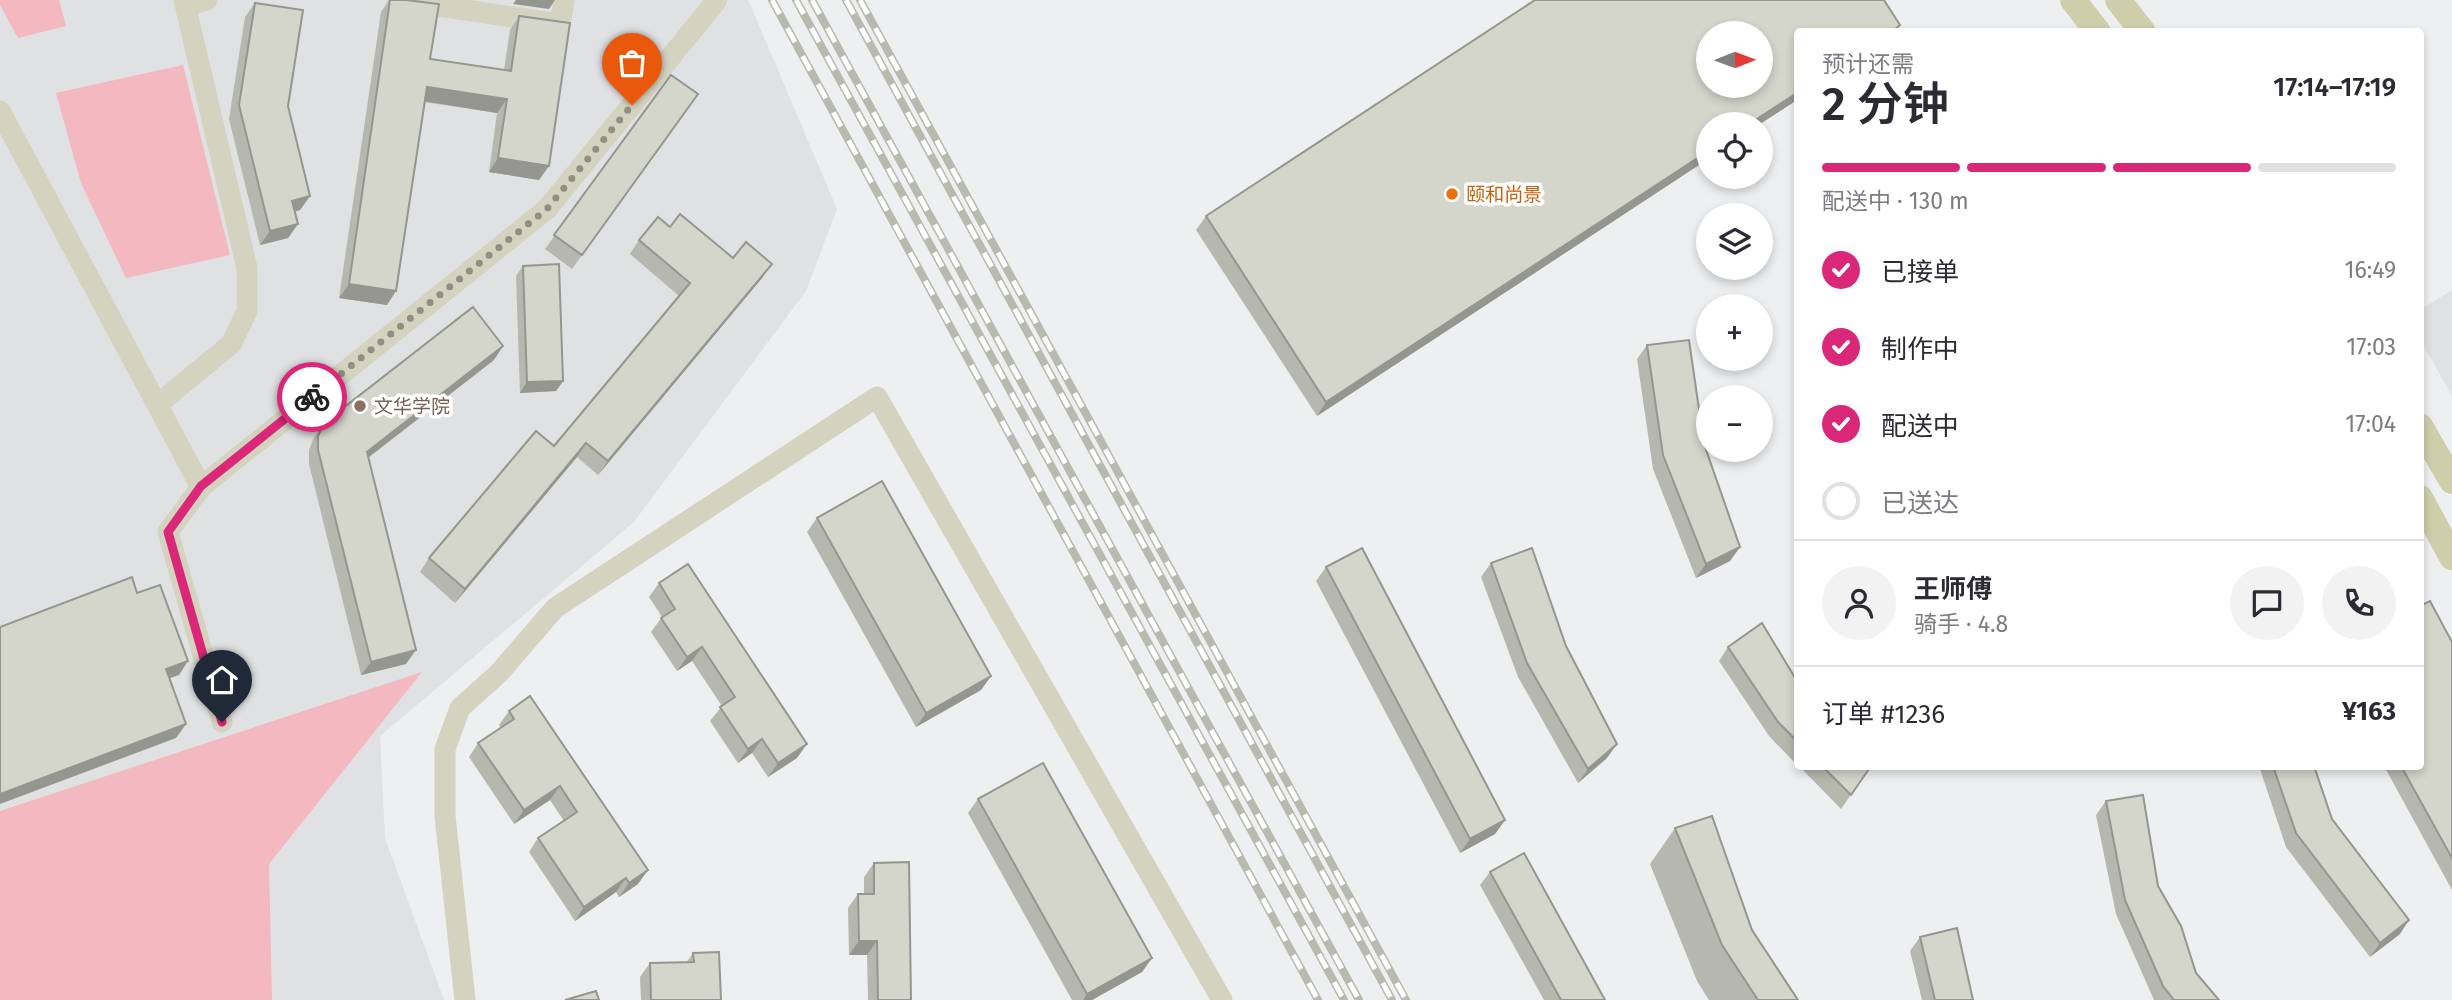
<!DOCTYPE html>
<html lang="zh">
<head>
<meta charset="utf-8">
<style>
	body { margin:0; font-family:"Fira Sans","Noto Sans SC",sans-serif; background:#f2f2f3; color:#2b2b33; height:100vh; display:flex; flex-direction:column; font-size:26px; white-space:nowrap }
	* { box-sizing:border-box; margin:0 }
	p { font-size:23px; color:#7c7c81 }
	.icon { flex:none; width:38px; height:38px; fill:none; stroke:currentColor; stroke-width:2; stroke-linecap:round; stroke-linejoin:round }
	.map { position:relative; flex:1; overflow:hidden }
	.details { position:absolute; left:1794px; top:28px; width:630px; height:742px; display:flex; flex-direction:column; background:#fff; border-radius:7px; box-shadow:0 4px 10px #0003 }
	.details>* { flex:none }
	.needle { width:46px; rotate:89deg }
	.controls { position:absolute; left:1696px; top:21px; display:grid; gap:14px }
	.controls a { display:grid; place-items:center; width:77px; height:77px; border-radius:50%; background:#fff; box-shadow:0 4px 10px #0003; font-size:35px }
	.pin { position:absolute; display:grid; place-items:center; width:60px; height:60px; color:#fff; margin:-72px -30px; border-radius:50% 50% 50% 0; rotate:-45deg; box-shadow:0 0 7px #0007 }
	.pin .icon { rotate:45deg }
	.courier { position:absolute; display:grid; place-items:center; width:70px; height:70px; margin:-35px; border:5px solid #db2777; border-radius:50%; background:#fff; color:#222; box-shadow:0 2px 9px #0007 }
	.headline em { font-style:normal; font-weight:600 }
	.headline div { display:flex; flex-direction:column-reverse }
	.headline { display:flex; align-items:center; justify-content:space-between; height:119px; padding:0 28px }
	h1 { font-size:46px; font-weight:600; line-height:52px }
	.bar { display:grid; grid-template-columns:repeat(4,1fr); gap:10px 7px; align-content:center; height:84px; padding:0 28px }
	.bar i { height:9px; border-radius:5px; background:#e1e1e2 }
	.bar .active { background:#db2777 }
	.bar p { grid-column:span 4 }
	.line { display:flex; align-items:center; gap:18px; padding:0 28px; border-top:2px solid #e1e1e2 }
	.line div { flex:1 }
	.round { display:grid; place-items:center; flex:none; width:74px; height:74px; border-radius:37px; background:#f2f2f3 }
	ol { padding:0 28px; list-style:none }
	li { display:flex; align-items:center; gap:21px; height:77px }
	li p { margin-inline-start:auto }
	li .icon { padding:7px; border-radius:50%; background:#db2777; color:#fff; stroke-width:4 }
	li:last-child { color:#7c7c81 }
	li i { width:38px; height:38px; border:4px solid #e1e1e2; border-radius:50% }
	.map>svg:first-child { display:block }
</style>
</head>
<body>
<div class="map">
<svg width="2452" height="1000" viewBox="0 0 2452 1000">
	<rect width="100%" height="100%" fill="#eeeff1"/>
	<!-- education -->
	<g fill="#dfe1e2">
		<path d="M0,0H748L752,9L837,209L806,291L634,522L380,736L385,838L444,1000H0Z"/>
		<path d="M2452,290V396L2420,339V310Z"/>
	</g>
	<!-- green -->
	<g fill="#f3b8c0">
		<path d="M0,0H59L66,26L18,38L0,5Z"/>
		<path d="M183,65L230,255L126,278L81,183L56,93Z"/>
		<path d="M422,672L269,864L272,1000H0V811Z"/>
	</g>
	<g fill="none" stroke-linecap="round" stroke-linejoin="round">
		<!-- minor -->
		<g stroke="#d4d3c0" stroke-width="21">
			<path d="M398,0L560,24L564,0"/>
			<path d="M186,6L207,0"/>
			<path d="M0,111L201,487L547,209L717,0"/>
			<path d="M157,405L231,344L247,311V268L184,0"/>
			<path d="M201,487L168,532L222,722"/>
			<path d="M465,1000L445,816V749L460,708L499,673L555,608L877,397L1222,1000"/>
		</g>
		<!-- major -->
		<g stroke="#cfceab" stroke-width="26">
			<path d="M2073,0L2098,32"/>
			<path d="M2118,0L2143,32"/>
			<path d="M2420,426L2452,481"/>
			<path d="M2420,498L2452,557"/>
		</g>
		<defs>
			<g id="rail">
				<path d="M772,0L1318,1000"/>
				<path d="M796,0L1344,1000"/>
				<path d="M812,0L1359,1000"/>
				<path d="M846,0L1392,1000"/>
				<path d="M860,0L1406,1000"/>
			</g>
		</defs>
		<!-- rail casing -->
		<use href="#rail" stroke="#b8b9af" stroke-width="8"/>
		<!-- rail -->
		<use href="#rail" stroke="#fff" stroke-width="5" stroke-dasharray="16" stroke-linecap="butt"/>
	</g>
	<!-- wall -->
	<g fill="#b6b8af" fill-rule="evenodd">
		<path d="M389,0H406L430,59L504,70L510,30L519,16L539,180L489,172L497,113L424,102L387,305L339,298L381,12Z"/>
		<path d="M1535,0H1884L1900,25L1896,32H1797V100L1760,124H1708V159L1317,416L1196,230L1206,216ZM1708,33H1760V86H1708Z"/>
		<path d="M255,3L310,196L300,210L295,212L298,224L288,238L260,245L229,119L245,17Z"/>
		<path d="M671,75L698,94L572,269L545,249Z"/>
		<path d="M670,227L733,258L762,278L598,475L577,457L455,603L420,572L429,558L554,446L679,296L630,254L639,240Z"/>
		<path d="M523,266L563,381L556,391L520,393L516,276Z"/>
		<path d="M1647,345L1704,444L1740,547L1730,561L1696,578L1653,469L1637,359Z"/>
		<path d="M494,360L368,458L406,664L361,675L309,464V450L314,437L324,423Z"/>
		<path d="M817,518L991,676L981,690L916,727L807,532Z"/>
		<path d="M1491,563L1566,646L1607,758L1578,783L1518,677L1481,577Z"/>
		<path d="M1326,567L1505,820L1495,834L1460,853L1316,581Z"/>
		<path d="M659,583L797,758L768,777L752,753L738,763L710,721L722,706L692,661L677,671L651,632L662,617L649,597Z"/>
		<path d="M2452,642V890L2384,766H2420Z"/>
		<path d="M1728,647L1797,681V765L1769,736L1719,661Z"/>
		<path d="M509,711L638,884L619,897L616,892L575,921L529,852L538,838L564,821L550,800L514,824L469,757L478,743L501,728L499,725Z"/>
		<path d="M1799,766H1871L1841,809Z"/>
		<path d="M2259,766H2314L2332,819L2400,934L2370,957L2286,847Z"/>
		<path d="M978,799L1152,958L1142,972L1092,1000H1072L968,813Z"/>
		<path d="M2106,801L2158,886L2196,973L2219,1000H2154L2116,914L2096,815Z"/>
		<path d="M1675,828L1752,930L1798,1000H1709L1697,981L1650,864Z"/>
		<path d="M874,863L911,1000H868L867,955H849L848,908L858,894H864V877Z"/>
		<path d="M1490,872L1605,1000H1544L1480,885Z"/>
		<path d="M1920,937L1973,1000H1922L1910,951Z"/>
		<path d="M693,953L721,1000H641L640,977L650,963H686Z"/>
	</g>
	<!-- shaded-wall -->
	<g fill="#94968f">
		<path d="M516,0H555L549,9L513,4Z"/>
		<path d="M427,87L507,99L497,113L417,100Z"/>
		<path d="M1797,93V100L1760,124H1749Z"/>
		<path d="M1708,151V159L1317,416L1326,402Z"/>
		<path d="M498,158L549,166L539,180L489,172Z"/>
		<path d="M310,196L300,210L282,215L292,201Z"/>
		<path d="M298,224L288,238L260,245L270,231Z"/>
		<path d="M772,264L762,278L598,475L608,461Z"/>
		<path d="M349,284L396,291L387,305L339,298Z"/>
		<path d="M503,346L494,360L357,466L367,452Z"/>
		<path d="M563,381L556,391L520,393L527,382Z"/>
		<path d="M586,443L577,457L455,603L465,589Z"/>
		<path d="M1740,547L1730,561L1696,578L1706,564Z"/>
		<path d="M702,647L692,661L677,671L687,657Z"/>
		<path d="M416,650L406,664L361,675L371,662Z"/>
		<path d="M188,661L179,675L156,683L166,669Z"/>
		<path d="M991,676L981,690L916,727L926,713Z"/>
		<path d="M186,724L176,738L0,804V794Z"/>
		<path d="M762,739L752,753L738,763L748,749Z"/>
		<path d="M807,744L797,758L768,777L778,763Z"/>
		<path d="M1617,744L1607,758L1578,783L1588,769Z"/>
		<path d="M560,786L550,800L514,824L524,810Z"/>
		<path d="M1505,820L1495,834L1460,853L1470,839Z"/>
		<path d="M648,870L638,884L619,897L629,883Z"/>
		<path d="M626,878L616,892L575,921L584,907Z"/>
		<path d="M2409,920L2400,934L2370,957L2380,943Z"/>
		<path d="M859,941H877L867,955H849Z"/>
		<path d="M1152,958L1142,972L1092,1000H1083L1087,994Z"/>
	</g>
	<!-- building -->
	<g fill="#d4d6cc" stroke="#94968f" stroke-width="2" fill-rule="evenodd">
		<path d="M390,0H406L439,4L430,59L511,71L519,16L570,23L549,166L498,158L507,99L427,87L396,291L349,284Z"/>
		<path d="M1535,0H1884L1900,25L1891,32H1797V93L1749,124H1708V151L1326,402L1206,216ZM1708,33H1760V86H1708Z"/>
		<path d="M255,3L303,10L288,106L310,196L292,201L298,224L270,231L239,105Z"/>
		<path d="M671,75L698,94L582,255L554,235Z"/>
		<path d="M680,214L733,258L746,242L772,264L608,461L586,443L465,589L429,558L536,431L554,446L690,283L639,240L658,217L670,227Z"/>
		<path d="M559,264L563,381L527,382L523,266Z"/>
		<path d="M473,307L503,346L367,452L416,650L371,662L318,450V436L324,423Z"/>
		<path d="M1689,340L1704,444L1740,547L1706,564L1663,455L1647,345Z"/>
		<path d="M882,481L991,676L926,713L817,518Z"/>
		<path d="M1362,548L1505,820L1470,839L1326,567Z"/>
		<path d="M1532,548L1566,646L1617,744L1588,769L1527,663L1491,563Z"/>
		<path d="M688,564L807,744L778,763L762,739L748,749L720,707L735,697L702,647L687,657L661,618L675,609L659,583Z"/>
		<path d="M132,577L137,593L160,585L188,661L166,669L186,724L0,794V627Z"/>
		<path d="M2430,601L2452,642V858L2401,766H2420V606Z"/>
		<path d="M1762,623L1797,681V741L1778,722L1728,647Z"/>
		<path d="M530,696L648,870L629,883L626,878L584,907L538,838L577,812L560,786L524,810L478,743L514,719L509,711Z"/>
		<path d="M1043,763L1152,958L1087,994L978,799Z"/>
		<path d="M1822,766H1871L1851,795Z"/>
		<path d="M2273,766H2314L2332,819L2409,920L2380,943L2296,833Z"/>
		<path d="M2143,795L2158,886L2181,926L2196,973L2219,1000H2174L2163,986L2125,900L2106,801Z"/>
		<path d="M1712,816L1752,930L1798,1000H1758L1722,945L1675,828Z"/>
		<path d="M1524,853L1605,1000H1561L1490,872Z"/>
		<path d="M909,862L911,1000H878L877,941H859L858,894H874V863Z"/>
		<path d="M1957,928L1973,1000H1935L1920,937Z"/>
		<path d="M719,952L721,1000H651L650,963L694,962L693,953Z"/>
		<path d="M596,991L599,1000H565Z"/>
	</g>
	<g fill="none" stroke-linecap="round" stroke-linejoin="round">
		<!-- done -->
		<path stroke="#908f81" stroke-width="7" stroke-dasharray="0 12.6" d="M312,397L547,209L632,105"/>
		<!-- route -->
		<path stroke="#db2777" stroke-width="9" d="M222,722L168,532L201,486L312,397"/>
	</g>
	<!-- markers -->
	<circle fill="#e8710a" stroke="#fff" stroke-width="2.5" cx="1452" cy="194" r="7"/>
	<circle fill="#8d6e63" stroke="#fff" stroke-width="2.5" cx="360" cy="406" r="7"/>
	<g text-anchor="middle" stroke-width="7" stroke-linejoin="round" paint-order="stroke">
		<!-- food labels -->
		<g font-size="19" fill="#c56008" stroke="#fff" text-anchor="start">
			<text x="1466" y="201">颐和尚景</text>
		</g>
		<!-- education labels -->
		<g font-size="19" fill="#785e54" stroke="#fff" text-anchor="start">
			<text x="374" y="413">文华学院</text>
		</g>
	</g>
</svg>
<div class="controls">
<a><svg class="needle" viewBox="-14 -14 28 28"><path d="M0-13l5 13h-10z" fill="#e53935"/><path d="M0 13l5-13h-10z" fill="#7c7c81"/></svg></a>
<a><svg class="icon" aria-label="locate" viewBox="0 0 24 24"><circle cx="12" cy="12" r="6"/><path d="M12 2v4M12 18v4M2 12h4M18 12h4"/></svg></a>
<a><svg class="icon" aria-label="layers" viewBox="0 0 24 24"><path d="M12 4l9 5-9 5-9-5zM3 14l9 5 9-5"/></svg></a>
<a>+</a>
<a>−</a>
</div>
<div class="pin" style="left:632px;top:105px;background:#ea580c"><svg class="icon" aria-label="bag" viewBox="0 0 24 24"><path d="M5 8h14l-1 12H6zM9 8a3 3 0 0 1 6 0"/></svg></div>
<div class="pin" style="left:222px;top:722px;background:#1f2937"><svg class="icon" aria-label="home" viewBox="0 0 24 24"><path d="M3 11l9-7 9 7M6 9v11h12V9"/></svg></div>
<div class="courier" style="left:312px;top:397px"><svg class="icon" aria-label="bike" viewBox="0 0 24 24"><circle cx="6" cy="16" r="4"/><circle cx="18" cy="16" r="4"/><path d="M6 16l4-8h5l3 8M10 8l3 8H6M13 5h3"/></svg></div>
<section class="details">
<div class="headline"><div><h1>2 分钟</h1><p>预计还需</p></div><em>17:14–17:19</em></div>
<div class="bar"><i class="active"></i><i class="active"></i><i class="active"></i><i></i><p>配送中 · 130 m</p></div>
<ol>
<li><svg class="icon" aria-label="check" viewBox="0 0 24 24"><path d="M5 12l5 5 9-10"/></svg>已接单<p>16:49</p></li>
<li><svg class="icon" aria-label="check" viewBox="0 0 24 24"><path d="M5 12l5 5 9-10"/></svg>制作中<p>17:03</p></li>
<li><svg class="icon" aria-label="check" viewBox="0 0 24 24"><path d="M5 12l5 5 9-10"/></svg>配送中<p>17:04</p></li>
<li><i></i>已送达</li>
</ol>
<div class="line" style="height:126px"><a class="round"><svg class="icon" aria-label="person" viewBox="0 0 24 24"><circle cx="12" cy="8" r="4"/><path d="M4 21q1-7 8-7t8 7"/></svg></a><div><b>王师傅</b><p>骑手 · 4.8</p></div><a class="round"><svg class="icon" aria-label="chat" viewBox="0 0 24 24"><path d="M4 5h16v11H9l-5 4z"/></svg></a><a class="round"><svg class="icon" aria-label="phone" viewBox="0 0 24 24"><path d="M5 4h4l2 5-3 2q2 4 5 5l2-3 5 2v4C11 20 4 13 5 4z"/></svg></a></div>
<div class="line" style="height:91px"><div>订单 #1236</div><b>¥163</b></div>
</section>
</div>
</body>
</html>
